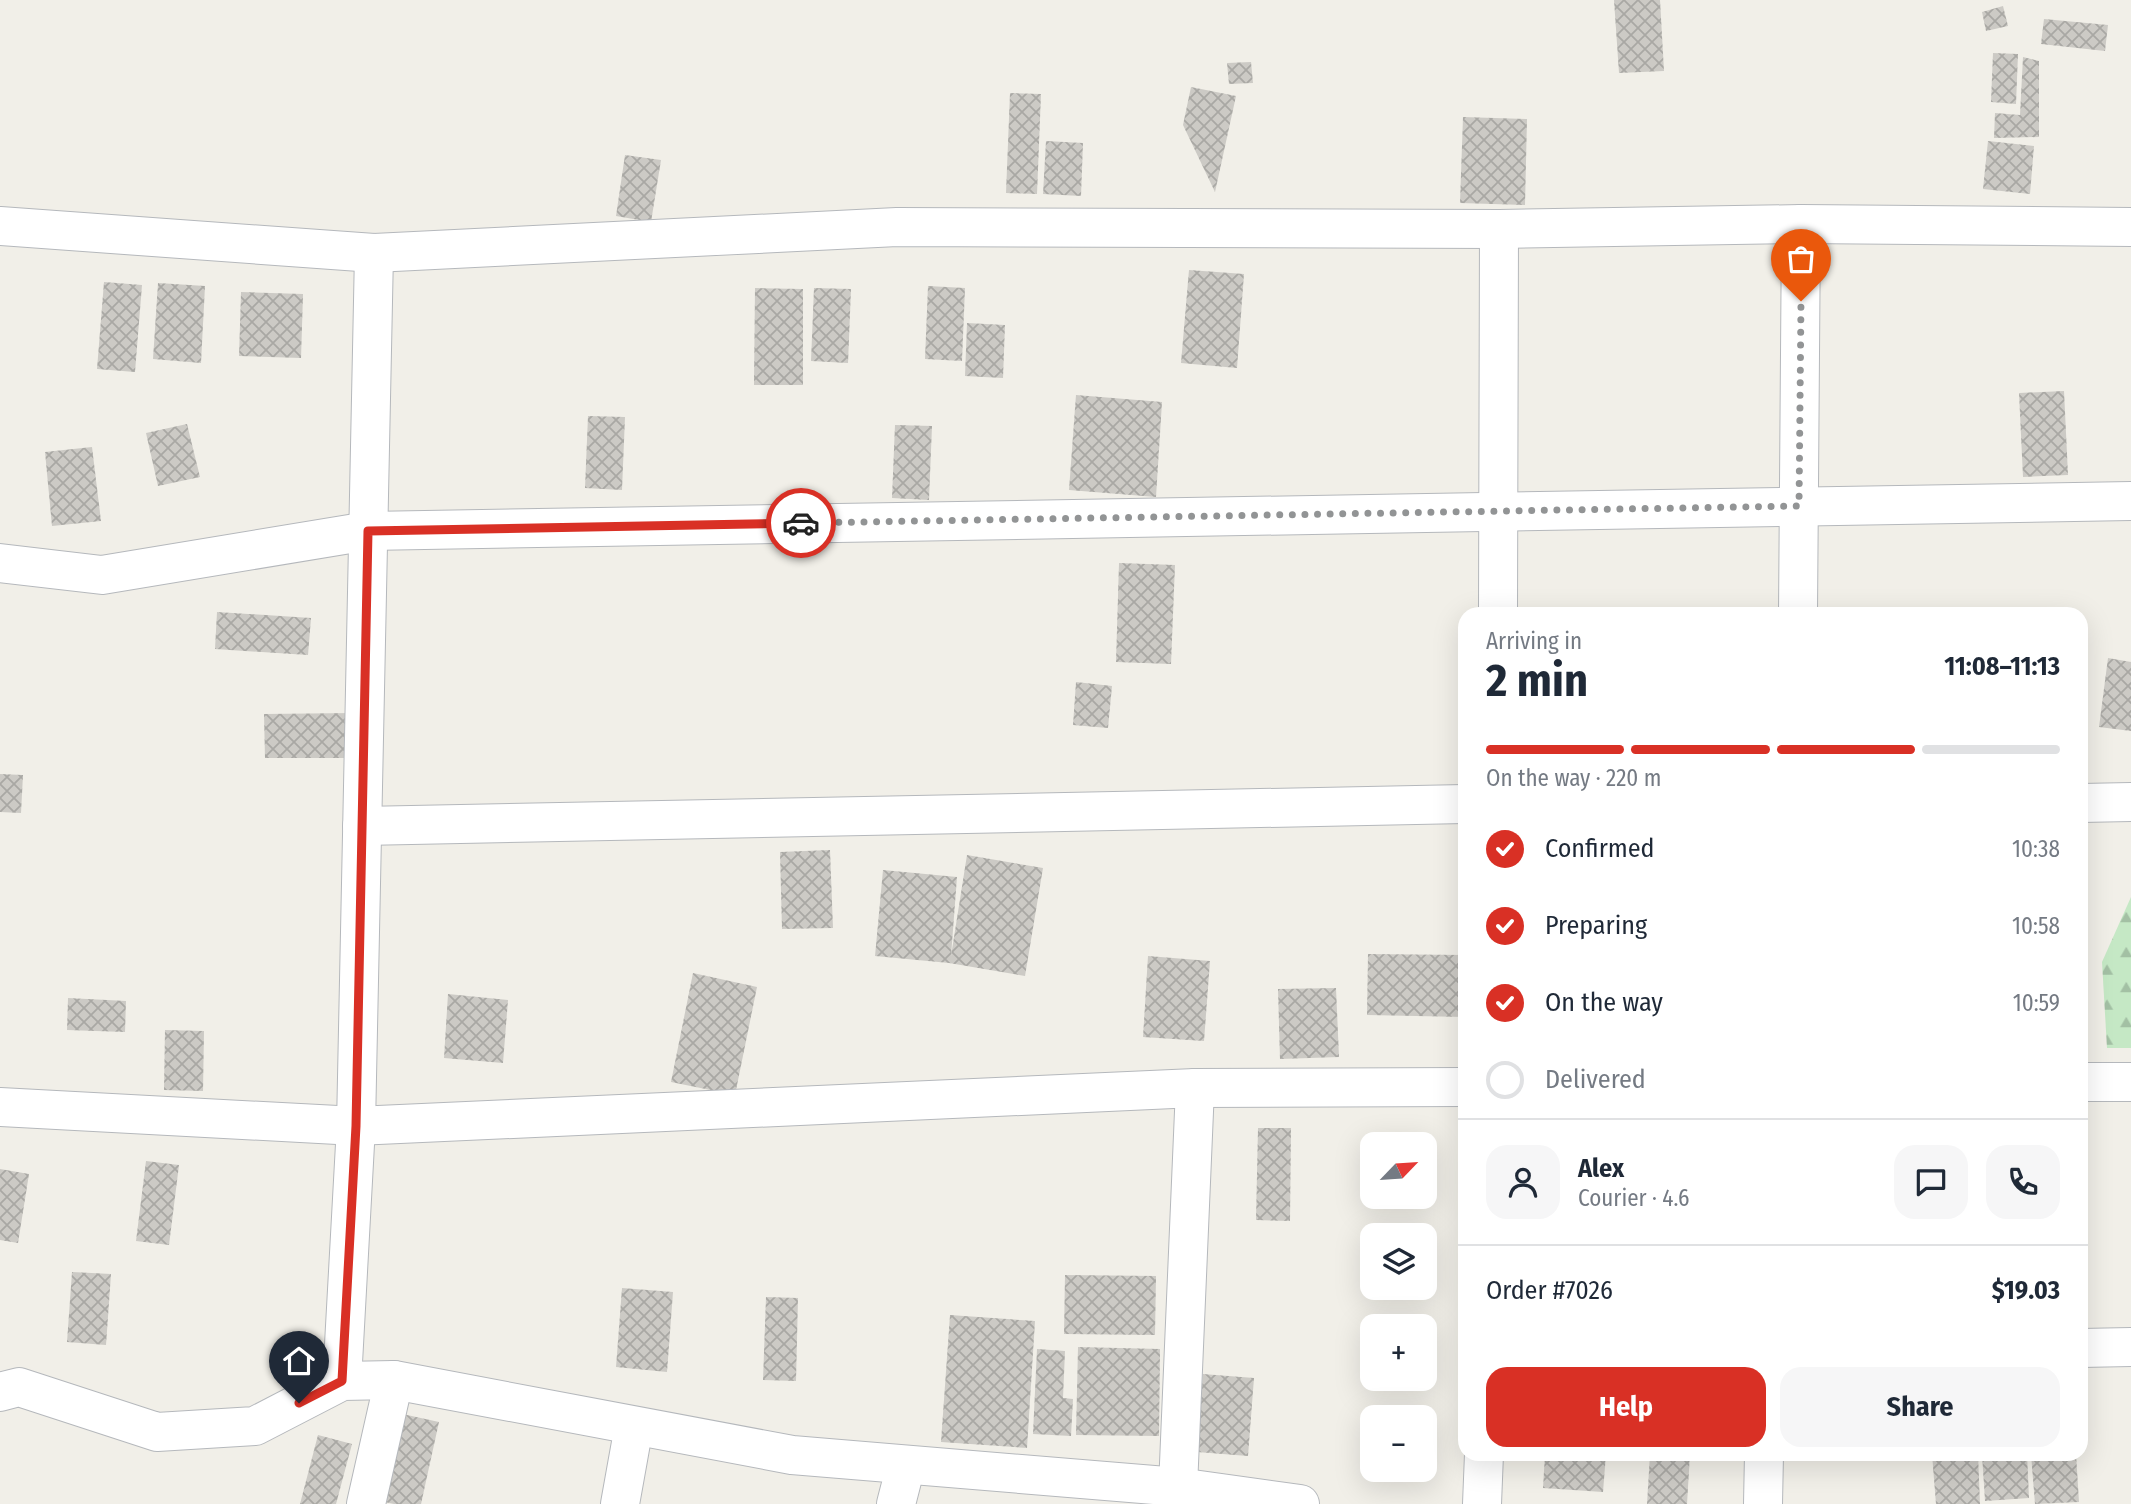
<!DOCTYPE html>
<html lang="en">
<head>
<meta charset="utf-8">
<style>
	body { margin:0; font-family:"Fira Sans Condensed",sans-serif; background:#f6f6f7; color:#1f2937; height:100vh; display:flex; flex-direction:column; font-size:26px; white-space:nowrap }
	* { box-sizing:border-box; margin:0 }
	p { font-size:23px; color:#747a83 }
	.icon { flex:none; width:38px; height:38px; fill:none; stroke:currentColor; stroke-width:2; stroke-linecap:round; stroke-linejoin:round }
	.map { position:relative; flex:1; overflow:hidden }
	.sheet { position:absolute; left:1458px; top:607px; width:630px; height:854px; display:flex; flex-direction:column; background:#fff; border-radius:21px; box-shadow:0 7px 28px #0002 }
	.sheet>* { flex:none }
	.needle { width:46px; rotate:65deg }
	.fabs { position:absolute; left:1360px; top:1132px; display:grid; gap:14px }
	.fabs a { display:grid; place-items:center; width:77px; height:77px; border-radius:14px; background:#fff; box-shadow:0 7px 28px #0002; font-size:35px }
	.pin { position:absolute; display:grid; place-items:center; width:60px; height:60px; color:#fff; margin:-72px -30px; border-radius:50% 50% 50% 0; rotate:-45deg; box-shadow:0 0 7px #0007 }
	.pin .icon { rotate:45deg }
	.courier { position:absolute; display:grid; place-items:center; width:70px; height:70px; margin:-35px; border:5px solid #d93025; border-radius:50%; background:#fff; color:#222; box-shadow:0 2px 9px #0007 }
	.headline em { font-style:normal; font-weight:700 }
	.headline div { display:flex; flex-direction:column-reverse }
	.headline { display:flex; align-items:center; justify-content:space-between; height:119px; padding:0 28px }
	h1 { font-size:46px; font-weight:700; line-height:52px }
	.bar { display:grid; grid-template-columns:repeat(4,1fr); gap:10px 7px; align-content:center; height:84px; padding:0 28px }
	.bar i { height:9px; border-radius:5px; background:#e0e1e3 }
	.bar .selected { background:#d93025 }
	.bar p { grid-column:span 4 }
	.line { display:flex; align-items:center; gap:18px; padding:0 28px; border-top:2px solid #e0e1e3 }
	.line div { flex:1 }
	.round { display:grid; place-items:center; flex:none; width:74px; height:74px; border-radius:21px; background:#f6f6f7 }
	ol { padding:0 28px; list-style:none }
	li { display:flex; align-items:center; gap:21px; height:77px }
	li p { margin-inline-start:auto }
	li .icon { padding:7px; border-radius:50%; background:#d93025; color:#fff; stroke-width:4 }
	li:last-child { color:#747a83 }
	li i { width:38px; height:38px; border:4px solid #e0e1e3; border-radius:50% }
	.action { display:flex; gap:14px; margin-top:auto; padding:14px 28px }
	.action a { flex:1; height:80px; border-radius:21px; background:#d93025; color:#fff; font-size:28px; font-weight:700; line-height:80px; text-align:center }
	.action a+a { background:#f6f6f7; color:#1f2937 }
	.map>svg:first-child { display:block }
</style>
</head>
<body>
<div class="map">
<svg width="2131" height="1504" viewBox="0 0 2131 1504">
	<defs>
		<pattern id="forest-firs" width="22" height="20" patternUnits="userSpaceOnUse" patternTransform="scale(1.75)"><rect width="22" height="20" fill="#c5e8c5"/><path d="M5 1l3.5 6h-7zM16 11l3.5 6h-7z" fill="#a3c0a4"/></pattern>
		<pattern id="building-cross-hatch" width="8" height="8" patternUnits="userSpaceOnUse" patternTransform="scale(1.75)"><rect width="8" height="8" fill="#cccac5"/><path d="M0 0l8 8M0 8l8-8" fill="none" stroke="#a9a8a4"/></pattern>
	</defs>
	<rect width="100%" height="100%" fill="#f1efe8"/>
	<!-- forest -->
	<path fill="url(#forest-firs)" d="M2131,897V1048H2107L2102,962Z"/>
	<!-- building -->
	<g fill="url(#building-cross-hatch)">
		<path d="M1614,0H1660L1664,71L1619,73Z"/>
		<path d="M2003,6L2008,26L1986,31L1982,12Z"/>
		<path d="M2044,19L2108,25L2105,51L2041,44Z"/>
		<path d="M1993,53L2018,54L2016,104L1991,102Z"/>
		<path d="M2023,57L2039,61V137L1994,138L1995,113L2020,115Z"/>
		<path d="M1251,62L1253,83L1229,84L1227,63Z"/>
		<path d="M1191,87L1236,96L1215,192L1183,125Z"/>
		<path d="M1010,93L1041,94L1037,194L1006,193Z"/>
		<path d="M1463,117L1527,119L1525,205L1460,203Z"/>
		<path d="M1046,141L1083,143L1081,196L1043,194Z"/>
		<path d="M1988,141L2034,146L2030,194L1983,189Z"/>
		<path d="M625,155L661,160L651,222L616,216Z"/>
		<path d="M1189,270L1244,274L1237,368L1181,363Z"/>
		<path d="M104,282L142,285L135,372L97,369Z"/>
		<path d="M158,283L205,286L201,363L153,359Z"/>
		<path d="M928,286L965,288L962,361L925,359Z"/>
		<path d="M755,288L803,289V385H754Z"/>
		<path d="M814,288L851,289L848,363L811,361Z"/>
		<path d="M241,292L303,294L301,358L239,356Z"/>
		<path d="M967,323L1005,325L1003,378L965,376Z"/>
		<path d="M2064,391L2068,475L2023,477L2019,393Z"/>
		<path d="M1076,395L1162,402L1156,497L1069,490Z"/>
		<path d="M588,416L625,417L622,490L585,488Z"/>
		<path d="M187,424L200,477L158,486L146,433Z"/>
		<path d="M895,425L932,426L929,500L892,498Z"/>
		<path d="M92,447L101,521L52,526L45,452Z"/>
		<path d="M1119,563L1175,565L1171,664L1116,662Z"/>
		<path d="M217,612L311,618L308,655L215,649Z"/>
		<path d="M2108,658L2131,662V731L2099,727Z"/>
		<path d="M1076,682L1112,686L1108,728L1073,725Z"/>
		<path d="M354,713L355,758H265L264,714Z"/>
		<path d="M0,774L23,775L21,813L0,812Z"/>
		<path d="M830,850L833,928L782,929L780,852Z"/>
		<path d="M967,855L1043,868L1025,976L949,963L875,956L883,870L957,877L951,956Z"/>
		<path d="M1368,954L1465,955V1017L1367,1015Z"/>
		<path d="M1148,956L1210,961L1204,1041L1143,1037Z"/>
		<path d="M693,973L757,987L735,1095L671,1082Z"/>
		<path d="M1336,988L1339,1057L1280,1059L1278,989Z"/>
		<path d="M448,994L508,1000L503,1063L444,1058Z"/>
		<path d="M68,998L126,1001L125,1032L67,1030Z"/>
		<path d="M165,1030L204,1031L203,1091L164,1090Z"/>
		<path d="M1258,1128H1291L1290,1221L1256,1220Z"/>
		<path d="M146,1161L179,1165L169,1245L136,1241Z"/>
		<path d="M0,1169L29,1174L18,1243L0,1240Z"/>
		<path d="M72,1272L111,1274L106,1345L67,1342Z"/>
		<path d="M1065,1275L1156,1276L1155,1335L1064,1334Z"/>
		<path d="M622,1288L673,1292L667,1372L616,1367Z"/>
		<path d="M766,1297L798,1298L796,1381L763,1380Z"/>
		<path d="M950,1315L1035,1321L1027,1448L941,1442Z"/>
		<path d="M1078,1347L1160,1349L1159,1436L1076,1435Z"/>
		<path d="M1037,1349L1065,1351L1063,1398L1073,1399L1071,1436L1033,1434Z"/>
		<path d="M1203,1374L1254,1378L1248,1456L1197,1452Z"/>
		<path d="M398,1413L439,1422L421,1504H394L380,1501Z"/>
		<path d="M318,1435L352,1444L336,1504H300Z"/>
		<path d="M1545,1454H1606L1603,1492L1543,1488Z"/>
		<path d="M1650,1454H1690L1687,1504H1647Z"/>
		<path d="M1932,1454H1978L1980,1504H1936Z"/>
		<path d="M1982,1454H2027L2029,1498L1985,1501Z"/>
		<path d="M2031,1454H2076L2079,1502L2035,1504Z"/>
	</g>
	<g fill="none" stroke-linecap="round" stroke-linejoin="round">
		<defs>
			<g id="street">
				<path d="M0,226L374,253L897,227L1499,229L1801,224L2131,227"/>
				<path d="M0,563L102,575L368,531L2131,501"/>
				<path d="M1498,614L1499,229"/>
				<path d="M1798,614L1801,224"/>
				<path d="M2081,803L2131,802"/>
				<path d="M362,826L1465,804"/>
				<path d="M2081,1082H2131"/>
				<path d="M0,1107L356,1126L1195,1088L1465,1087"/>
				<path d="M2081,1348L2131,1347"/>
				<path d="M342,1381L356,1126L374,253"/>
				<path d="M0,1392L19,1387L157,1432L255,1426L342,1381L394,1380L792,1455L1178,1487L1300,1504"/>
				<path d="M366,1504L394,1380"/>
				<path d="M620,1504L634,1426"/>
				<path d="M896,1504L906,1465"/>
				<path d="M1174,1504L1178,1487L1195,1088"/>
				<path d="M1482,1504L1484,1454"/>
				<path d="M1763,1504L1764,1454"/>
			</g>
		</defs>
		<!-- street casing -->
		<use href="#street" stroke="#b5b8bc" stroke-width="40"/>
		<!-- street -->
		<use href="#street" stroke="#fff" stroke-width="38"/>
	</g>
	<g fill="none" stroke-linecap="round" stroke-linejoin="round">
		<!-- done -->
		<path stroke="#929495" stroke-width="7" stroke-dasharray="0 12.6" d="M801,523L1799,506L1801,301"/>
		<!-- route -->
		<path stroke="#d93025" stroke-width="9" d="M299,1403L342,1381L356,1126L368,531L801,523"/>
	</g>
</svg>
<div class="fabs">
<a><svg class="needle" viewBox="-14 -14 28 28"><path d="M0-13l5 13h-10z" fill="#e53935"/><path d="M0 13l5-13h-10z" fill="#747a83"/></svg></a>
<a><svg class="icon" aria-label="layers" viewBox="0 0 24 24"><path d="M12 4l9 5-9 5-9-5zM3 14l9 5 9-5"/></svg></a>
<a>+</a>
<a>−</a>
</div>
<div class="pin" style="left:1801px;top:301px;background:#ea580c"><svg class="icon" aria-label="bag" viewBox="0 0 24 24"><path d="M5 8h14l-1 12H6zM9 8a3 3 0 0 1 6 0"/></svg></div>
<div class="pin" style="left:299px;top:1403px;background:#1f2937"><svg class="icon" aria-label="home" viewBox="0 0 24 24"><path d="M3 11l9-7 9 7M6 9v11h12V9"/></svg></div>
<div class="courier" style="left:801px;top:523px"><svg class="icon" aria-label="car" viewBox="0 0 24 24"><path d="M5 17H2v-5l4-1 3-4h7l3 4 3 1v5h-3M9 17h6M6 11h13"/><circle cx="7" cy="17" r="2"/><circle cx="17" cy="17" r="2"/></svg></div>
<section class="sheet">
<div class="headline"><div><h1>2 min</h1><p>Arriving in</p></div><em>11:08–11:13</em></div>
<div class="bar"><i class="selected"></i><i class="selected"></i><i class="selected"></i><i></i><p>On the way · 220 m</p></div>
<ol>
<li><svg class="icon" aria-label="check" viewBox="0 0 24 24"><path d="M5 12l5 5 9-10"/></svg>Confirmed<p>10:38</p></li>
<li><svg class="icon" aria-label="check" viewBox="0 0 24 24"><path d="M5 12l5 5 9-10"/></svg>Preparing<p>10:58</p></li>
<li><svg class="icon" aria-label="check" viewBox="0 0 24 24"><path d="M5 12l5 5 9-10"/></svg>On the way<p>10:59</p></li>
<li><i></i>Delivered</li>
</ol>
<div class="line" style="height:126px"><a class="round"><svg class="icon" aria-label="person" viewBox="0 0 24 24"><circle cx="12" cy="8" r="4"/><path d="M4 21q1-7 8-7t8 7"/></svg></a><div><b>Alex</b><p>Courier · 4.6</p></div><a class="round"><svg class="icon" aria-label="chat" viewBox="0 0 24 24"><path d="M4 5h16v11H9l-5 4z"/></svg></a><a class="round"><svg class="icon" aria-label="phone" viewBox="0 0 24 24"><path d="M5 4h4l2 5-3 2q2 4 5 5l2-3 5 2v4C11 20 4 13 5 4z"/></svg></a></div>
<div class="line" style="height:91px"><div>Order #7026</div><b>$19.03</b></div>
<div class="action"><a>Help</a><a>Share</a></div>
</section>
</div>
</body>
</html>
